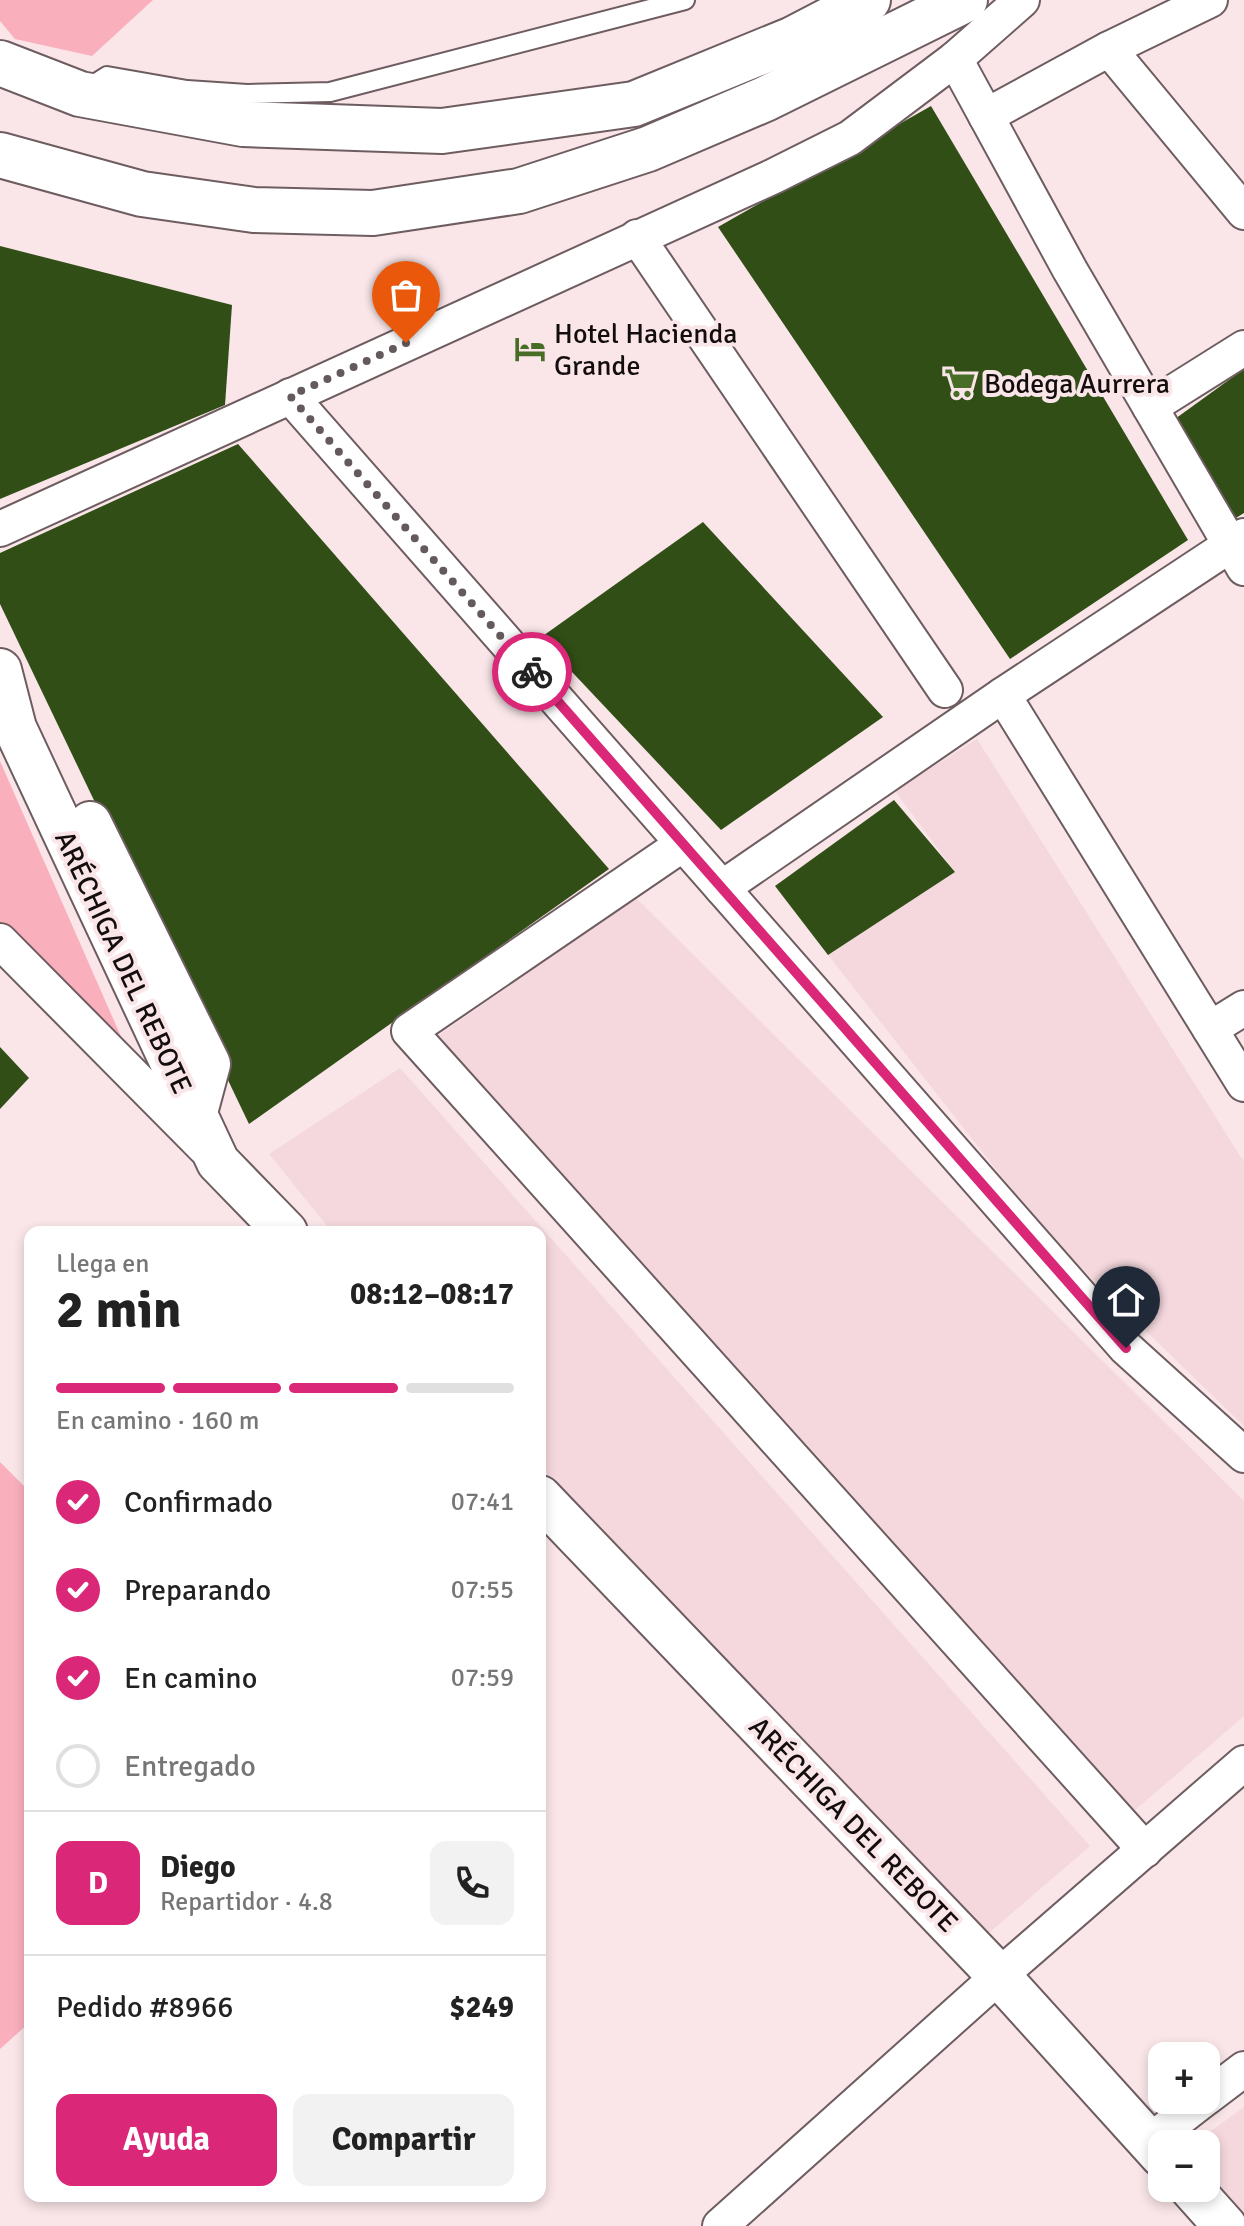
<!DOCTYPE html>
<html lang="es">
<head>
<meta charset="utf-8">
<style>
	body { margin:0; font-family:Signika,sans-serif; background:#f2f2f2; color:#222; height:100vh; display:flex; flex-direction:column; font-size:30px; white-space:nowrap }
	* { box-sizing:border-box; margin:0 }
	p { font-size:26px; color:#767676 }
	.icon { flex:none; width:44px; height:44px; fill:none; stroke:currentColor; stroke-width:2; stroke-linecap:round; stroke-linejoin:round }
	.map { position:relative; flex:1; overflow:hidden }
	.sheet { position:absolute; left:24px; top:1226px; width:522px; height:976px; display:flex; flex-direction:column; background:#fff; border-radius:16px; box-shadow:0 4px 12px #0003 }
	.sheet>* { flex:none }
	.buttons { position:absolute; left:1148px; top:2042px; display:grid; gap:16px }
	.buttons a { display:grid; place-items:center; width:72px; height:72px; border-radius:16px; background:#fff; box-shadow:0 4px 12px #0003; font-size:40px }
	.pin { position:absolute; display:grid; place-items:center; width:68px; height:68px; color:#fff; margin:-82px -34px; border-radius:50% 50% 50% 0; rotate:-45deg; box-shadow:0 0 8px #0007 }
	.pin .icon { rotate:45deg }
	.courier { position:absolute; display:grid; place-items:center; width:80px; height:80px; margin:-40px; border:6px solid #db2777; border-radius:50%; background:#fff; color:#222; box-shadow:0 2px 10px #0007 }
	.headline em { font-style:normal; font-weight:700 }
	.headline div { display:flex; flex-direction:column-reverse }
	.headline { display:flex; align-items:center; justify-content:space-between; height:136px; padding:0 32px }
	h1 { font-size:52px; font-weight:700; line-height:60px }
	.bar { display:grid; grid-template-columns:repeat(4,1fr); gap:12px 8px; align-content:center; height:96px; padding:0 32px }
	.bar i { height:10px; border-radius:6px; background:#e0e0e0 }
	.bar .on { background:#db2777 }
	.bar p { grid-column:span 4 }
	.line { display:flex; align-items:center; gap:20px; padding:0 32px; border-top:2px solid #e0e0e0 }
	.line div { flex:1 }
	.round { display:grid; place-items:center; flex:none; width:84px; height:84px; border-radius:16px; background:#f2f2f2 }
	ol { padding:0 32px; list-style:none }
	li { display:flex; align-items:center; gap:24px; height:88px }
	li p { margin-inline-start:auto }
	li .icon { padding:8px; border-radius:50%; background:#db2777; color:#fff; stroke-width:4 }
	li:last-child { color:#767676 }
	li i { width:44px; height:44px; border:4px solid #e0e0e0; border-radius:50% }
	.button { display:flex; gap:16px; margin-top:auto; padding:16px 32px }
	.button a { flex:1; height:92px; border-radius:16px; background:#db2777; color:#fff; font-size:32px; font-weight:700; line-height:92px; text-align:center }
	.button a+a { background:#f2f2f2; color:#222 }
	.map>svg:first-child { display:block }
</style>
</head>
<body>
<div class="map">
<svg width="1244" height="2226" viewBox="0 0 1244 2226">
	<rect width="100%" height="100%" fill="#fae6e9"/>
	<!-- built -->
	<g fill="#f4d8dd">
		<path d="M977,739L1244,1162V1426L1049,1237L828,955L955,872L895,791Z"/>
		<path d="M636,898L1244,1501V1716L1126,1818L436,1037Z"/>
		<path d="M400,1068L1090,1846L982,1939L540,1476V1232H332L269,1154Z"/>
		<path d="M1244,2107V2219L1206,2180V2144H1193Z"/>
	</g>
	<!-- green -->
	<g fill="#faafbd">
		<path d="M0,0H153L92,56L15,39L0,21Z"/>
		<path d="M0,761L137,1073L0,933Z"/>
		<path d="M0,1462L30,1492V2022L0,2049Z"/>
	</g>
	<!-- building -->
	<g fill="#304e16">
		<path d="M931,106L1188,540L1010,659L718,227Z"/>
		<path d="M0,246L232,305L225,405L0,499Z"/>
		<path d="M1244,369V513L1231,521L1168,424Z"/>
		<path d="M238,444L609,869L249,1124L0,604V553Z"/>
		<path d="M703,522L883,717L721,830L540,638Z"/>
		<path d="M894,800L955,872L828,955L775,886Z"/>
		<path d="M0,1047L29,1078L0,1109Z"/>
	</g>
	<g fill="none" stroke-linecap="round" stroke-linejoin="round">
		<defs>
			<path id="service" d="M85,90L107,76L187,90L247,94L330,92L685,0"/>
			<g id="minor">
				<path d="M1109,49L1244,212"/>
				<path d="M955,59L1070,270L1244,568"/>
				<path d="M986,116L1109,49L1210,0"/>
				<path d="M637,237L945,690"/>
				<path d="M290,396L1126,1348L1244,1455"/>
				<path d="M1150,407L1244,348"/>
				<path d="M0,529L774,176L850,138L955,59L1022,0"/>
				<path d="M1003,695L1244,1084"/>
				<path d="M683,844L409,1031L1145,1850"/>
				<path d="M722,888L1003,695L1244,536"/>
				<path d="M0,941L205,1148"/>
				<path d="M1210,1029L1244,1008"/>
				<path d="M1206,2098L1244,2069"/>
				<path d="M1149,2142L1203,2100"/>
				<path d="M720,2226L999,1976L1244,1763"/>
			</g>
			<g id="tertiary">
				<path d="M0,670L15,728L218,1162L286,1232"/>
				<path d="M90,823L209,1064L195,1116"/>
				<path d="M540,1497L999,1976L1162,2156"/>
				<path d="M1191,2188L1225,2226"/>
			</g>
			<g id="secondary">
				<path d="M0,63L80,94L243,124L442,131L634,104L793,39L868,0"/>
				<path d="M0,155L142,194L254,210L373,213L519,191L648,149L765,99L965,0"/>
			</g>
		</defs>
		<!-- service casing -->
		<use href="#service" stroke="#6e5d60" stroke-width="22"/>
		<!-- minor casing -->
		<use href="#minor" stroke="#6e5d60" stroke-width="38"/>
		<!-- tertiary casing -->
		<use href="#tertiary" stroke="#6e5d60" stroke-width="46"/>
		<!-- secondary casing -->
		<use href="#secondary" stroke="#6e5d60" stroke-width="48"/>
		<!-- service -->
		<use href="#service" stroke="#fff" stroke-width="18"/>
		<!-- minor -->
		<use href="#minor" stroke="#fff" stroke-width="34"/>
		<!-- tertiary -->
		<use href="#tertiary" stroke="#fff" stroke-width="42"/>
		<!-- secondary -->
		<use href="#secondary" stroke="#fff" stroke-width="44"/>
	</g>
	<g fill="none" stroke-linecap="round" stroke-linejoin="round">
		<!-- done -->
		<path stroke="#64595b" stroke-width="8" stroke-dasharray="0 14.4" d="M406,343L290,396L532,672"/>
		<!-- route -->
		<path stroke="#db2777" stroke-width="10" d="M532,672L1126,1348"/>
	</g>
	<!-- icons -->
	<defs>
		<symbol id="hotel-bare" viewBox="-9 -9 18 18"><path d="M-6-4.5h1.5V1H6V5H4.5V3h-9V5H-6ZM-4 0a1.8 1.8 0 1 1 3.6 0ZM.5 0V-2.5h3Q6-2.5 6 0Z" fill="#476d27" stroke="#fae6e9" stroke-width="2.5" paint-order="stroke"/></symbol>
		<symbol id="supermarket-bare" viewBox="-9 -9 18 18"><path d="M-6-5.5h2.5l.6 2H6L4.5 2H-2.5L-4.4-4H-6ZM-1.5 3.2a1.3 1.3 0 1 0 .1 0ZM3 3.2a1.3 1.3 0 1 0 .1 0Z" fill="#476d27" stroke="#fae6e9" stroke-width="2.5" paint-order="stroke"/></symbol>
	</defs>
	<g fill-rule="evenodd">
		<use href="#hotel-bare" x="508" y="327" width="44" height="44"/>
		<use href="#supermarket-bare" x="938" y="361" width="44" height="44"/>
	</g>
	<g text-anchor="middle" stroke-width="8" stroke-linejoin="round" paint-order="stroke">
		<!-- poi labels -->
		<g font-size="28" fill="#130d0e" stroke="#fae6e9" text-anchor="start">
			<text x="554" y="343">Hotel Hacienda<tspan x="554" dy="32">Grande</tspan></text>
			<text x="984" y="393">Bodega Aurrera</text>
		</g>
		<!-- street labels -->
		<g font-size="28" fill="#130d0e" stroke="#fae6e9">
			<text transform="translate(124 962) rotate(65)" y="10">ARÉCHIGA DEL REBOTE</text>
			<text transform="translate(854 1824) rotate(46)" y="10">ARÉCHIGA DEL REBOTE</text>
		</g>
	</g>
</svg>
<div class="buttons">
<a>+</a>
<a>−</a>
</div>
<div class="pin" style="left:406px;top:343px;background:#ea580c"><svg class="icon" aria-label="bag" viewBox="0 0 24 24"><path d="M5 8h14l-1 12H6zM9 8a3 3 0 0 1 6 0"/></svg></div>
<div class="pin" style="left:1126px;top:1348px;background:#1f2937"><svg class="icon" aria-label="home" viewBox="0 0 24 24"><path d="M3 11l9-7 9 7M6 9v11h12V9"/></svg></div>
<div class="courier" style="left:532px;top:672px"><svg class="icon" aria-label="bike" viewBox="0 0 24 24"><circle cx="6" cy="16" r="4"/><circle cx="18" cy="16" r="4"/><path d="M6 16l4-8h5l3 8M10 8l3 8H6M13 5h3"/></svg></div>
<section class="sheet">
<div class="headline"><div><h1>2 min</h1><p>Llega en</p></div><em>08:12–08:17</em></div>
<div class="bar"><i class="on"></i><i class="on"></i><i class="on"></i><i></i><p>En camino · 160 m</p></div>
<ol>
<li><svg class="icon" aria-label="check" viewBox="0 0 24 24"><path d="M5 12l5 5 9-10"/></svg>Confirmado<p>07:41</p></li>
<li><svg class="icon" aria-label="check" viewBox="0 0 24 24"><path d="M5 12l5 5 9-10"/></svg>Preparando<p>07:55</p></li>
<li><svg class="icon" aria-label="check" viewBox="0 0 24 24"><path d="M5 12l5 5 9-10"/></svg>En camino<p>07:59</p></li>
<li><i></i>Entregado</li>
</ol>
<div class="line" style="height:144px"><b class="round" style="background:#db2777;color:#fff">D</b><div><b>Diego</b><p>Repartidor · 4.8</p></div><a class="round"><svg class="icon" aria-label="phone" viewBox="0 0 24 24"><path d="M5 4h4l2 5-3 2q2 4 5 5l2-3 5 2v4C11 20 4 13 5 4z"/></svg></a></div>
<div class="line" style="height:104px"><div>Pedido #8966</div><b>$249</b></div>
<div class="button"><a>Ayuda</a><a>Compartir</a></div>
</section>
</div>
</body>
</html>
